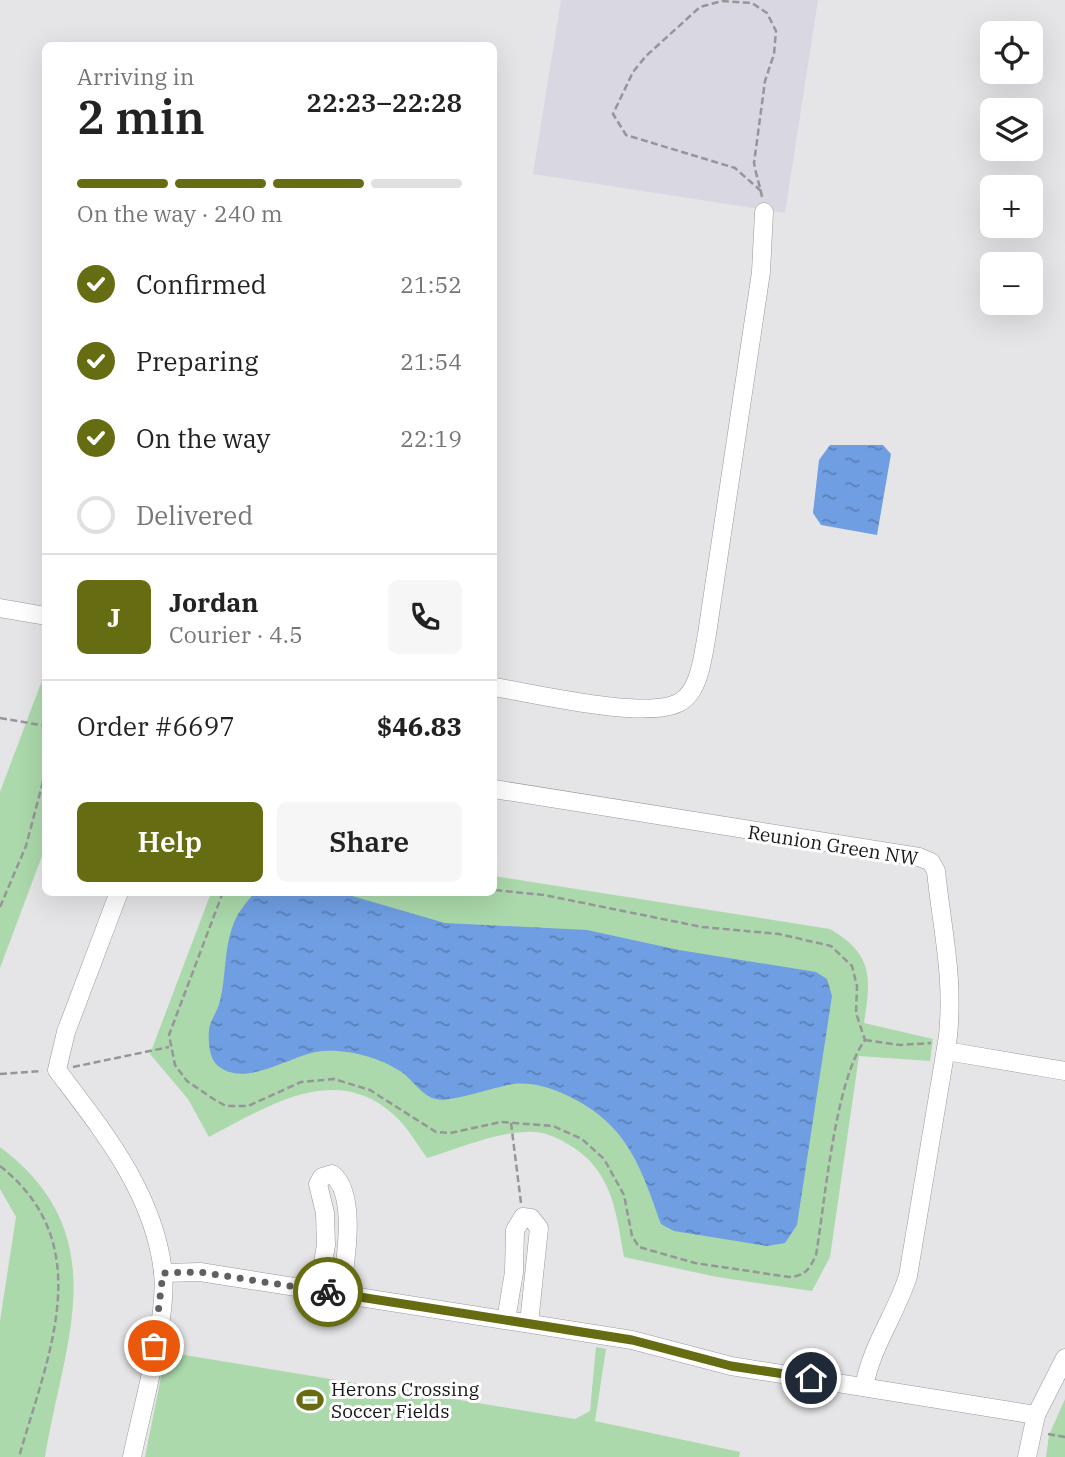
<!DOCTYPE html>
<html lang="en">
<head>
<meta charset="utf-8">
<style>
	body { margin:0; font-family:"IBM Plex Serif",serif; background:#f6f6f6; color:#222; height:100vh; display:flex; flex-direction:column; font-size:26px; white-space:nowrap }
	* { box-sizing:border-box; margin:0 }
	p { font-size:23px; color:#767676 }
	.icon { flex:none; width:38px; height:38px; fill:none; stroke:currentColor; stroke-width:2; stroke-linecap:round; stroke-linejoin:round }
	.map { position:relative; flex:1; overflow:hidden }
	.side { position:absolute; left:42px; top:42px; width:455px; height:854px; display:flex; flex-direction:column; background:#fff; border-radius:10px; box-shadow:0 7px 28px #0002 }
	.side>* { flex:none }
	.tools { position:absolute; left:980px; top:21px; display:grid; gap:14px }
	.tools a { display:grid; place-items:center; width:63px; height:63px; border-radius:10px; background:#fff; box-shadow:0 7px 28px #0002; font-size:35px }
	.pin { position:absolute; display:grid; place-items:center; width:60px; height:60px; color:#fff; margin:-30px; border:4px solid #fff; border-radius:50%; box-shadow:0 2px 7px #0007 }
	.courier { position:absolute; display:grid; place-items:center; width:70px; height:70px; margin:-35px; border:5px solid #666c11; border-radius:50%; background:#fff; color:#222; box-shadow:0 2px 9px #0007 }
	.headline em { font-style:normal; font-weight:600 }
	.headline div { display:flex; flex-direction:column-reverse }
	.headline { display:flex; align-items:center; justify-content:space-between; height:119px; padding:0 35px }
	h1 { font-size:46px; font-weight:600; line-height:52px }
	.bar { display:grid; grid-template-columns:repeat(4,1fr); gap:10px 7px; align-content:center; height:84px; padding:0 35px }
	.bar i { height:9px; border-radius:5px; background:#e0e0e0 }
	.bar .selected { background:#666c11 }
	.bar p { grid-column:span 4 }
	.line { display:flex; align-items:center; gap:18px; padding:0 35px; border-top:2px solid #e0e0e0 }
	.line div { flex:1 }
	.round { display:grid; place-items:center; flex:none; width:74px; height:74px; border-radius:10px; background:#f6f6f6 }
	ol { padding:0 35px; list-style:none }
	li { display:flex; align-items:center; gap:21px; height:77px }
	li p { margin-inline-start:auto }
	li .icon { padding:7px; border-radius:50%; background:#666c11; color:#fff; stroke-width:4 }
	li:last-child { color:#767676 }
	li i { width:38px; height:38px; border:4px solid #e0e0e0; border-radius:50% }
	.action { display:flex; gap:14px; margin-top:auto; padding:14px 35px }
	.action a { flex:1; height:80px; border-radius:10px; background:#666c11; color:#fff; font-size:28px; font-weight:600; line-height:80px; text-align:center }
	.action a+a { background:#f6f6f6; color:#222 }
	.map>svg:first-child { display:block }
</style>
</head>
<body>
<div class="map">
<svg width="1065" height="1457" viewBox="0 0 1065 1457">
	<defs>
		<pattern id="water-ripples" width="26" height="14" patternUnits="userSpaceOnUse" patternTransform="scale(1.75)"><rect width="26" height="14" fill="#6f9ee2"/><path d="M2 4q2-2 4 0t4 0M15 11q2-2 4 0t4 0" fill="none" stroke="#5a80b6"/></pattern>
	</defs>
	<rect width="100%" height="100%" fill="#e5e5e8"/>
	<!-- built -->
	<path fill="#d8d7e2" d="M561,0H818L785,213L533,174Z"/>
	<!-- park -->
	<g fill="#abd9ab">
		<path d="M44,675L45,848L0,968V792Z"/>
		<path d="M494,876L830,929C874,955 871,978 864,1023L933,1039L930,1061L859,1056L830,1257L812,1291L717,1277L624,1257C616,1211 612,1168 566,1143C554,1136 541,1131 526,1132C493,1133 458,1149 427,1158C417,1144 407,1126 394,1115C335,1061 267,1107 209,1137L188,1099L150,1054L211,893L494,892Z"/>
		<path d="M0,1147C117,1235 64,1341 45,1457H0V1321L16,1217L0,1189Z"/>
		<path d="M596,1347L606,1349L595,1421L740,1452L739,1457H145L166,1352L575,1419L590,1411Z"/>
		<path d="M1065,1399V1457H1046L1049,1435Z"/>
	</g>
	<!-- water -->
	<g fill="url(#water-ripples)">
		<path d="M830,445H883L891,454L877,535L821,525L813,513L819,460Z"/>
		<path d="M255,892L342,893L445,923L587,930L679,950L816,972L827,979L832,996L797,1225L785,1243L767,1246L674,1231L661,1224C640,1164 626,1122 564,1094C548,1087 531,1082 513,1084C495,1087 450,1103 436,1099C424,1097 413,1081 403,1073C382,1058 349,1049 323,1051C292,1053 246,1090 217,1065C209,1058 208,1040 209,1030C210,1020 218,1011 220,1001C226,977 224,951 232,928C236,914 246,903 255,892Z"/>
	</g>
	<g fill="none" stroke-linecap="round" stroke-linejoin="round">
		<defs>
			<g id="minor">
				<path d="M0,608L46,616"/>
				<path d="M494,687C532,693 648,721 680,702C700,691 703,655 707,634L761,272L764,212"/>
				<path d="M494,789L919,857L931,862L936,871C942,930 954,975 948,1036L908,1276C896,1314 871,1347 864,1387"/>
				<path d="M119,892L66,1032L57,1070C103,1131 154,1193 163,1272C168,1318 142,1408 132,1457"/>
				<path d="M946,1051L1065,1071"/>
				<path d="M163,1273L200,1272L632,1340L731,1366L1036,1415"/>
				<path d="M318,1291L326,1245L325,1213L318,1184L322,1177L332,1174C358,1194 345,1264 341,1294"/>
				<path d="M506,1320L514,1272L515,1230L523,1217L531,1218L539,1228L529,1323"/>
				<path d="M1027,1457L1036,1415L1065,1358"/>
			</g>
		</defs>
		<!-- minor casing -->
		<use href="#minor" stroke="#99999c" stroke-width="19"/>
		<!-- path -->
		<g stroke="#969698" stroke-width="2.5" stroke-dasharray="7 3.5" stroke-linecap="butt">
			<path d="M761,191L735,168L626,135L613,114L633,72L646,56L700,7L722,1L752,3L767,13L776,31L774,54L765,81L754,163C756,175 760,186 762,197"/>
			<path d="M0,718L46,726"/>
			<path d="M223,892L169,1035L175,1065L187,1081L215,1100L226,1106H248L301,1082L334,1079L370,1090L436,1132L450,1133L501,1122L553,1126L582,1139L604,1159L624,1195L632,1236L639,1247L695,1263L789,1277C805,1276 809,1270 816,1255C825,1202 835,1080 865,1040L856,1013L857,986L852,966L831,946L779,934L702,927L544,895L494,890"/>
			<path d="M0,907L26,846L46,770"/>
			<path d="M865,1040L900,1045L931,1043"/>
			<path d="M73,1067L169,1047"/>
			<path d="M0,1074L42,1071"/>
			<path d="M511,1123L521,1203"/>
			<path d="M0,1166C100,1245 47,1357 19,1457"/>
			<path d="M1048,1434L1065,1437"/>
		</g>
		<!-- minor -->
		<use href="#minor" stroke="#fff" stroke-width="18"/>
	</g>
	<g fill="none" stroke-linecap="round" stroke-linejoin="round">
		<!-- done -->
		<path stroke="#606061" stroke-width="7" stroke-dasharray="0 12.6" d="M154,1346L163,1273L200,1272L328,1292"/>
		<!-- route -->
		<path stroke="#666c11" stroke-width="9" d="M328,1292L632,1340L731,1366L811,1378"/>
	</g>
	<!-- icons -->
	<defs>
		<symbol id="stadium-bare" viewBox="-9 -9 18 18"><path d="M0-5a6.5 5 0 1 0 0 10a6.5 5 0 1 0 0-10ZM-3.5-1.8h7v3.6h-7Z" fill="#666c11" stroke="#fff" stroke-width="2.5" paint-order="stroke"/></symbol>
	</defs>
	<g fill-rule="evenodd">
		<use href="#stadium-bare" x="291" y="1381" width="38" height="38"/>
	</g>
	<g text-anchor="middle" stroke-width="6" stroke-linejoin="round" paint-order="stroke">
		<!-- street labels -->
		<g font-size="19" fill="#181819" stroke="#fff">
			<text transform="translate(833 845) rotate(9)" y="7">Reunion Green NW</text>
		</g>
		<!-- poi labels -->
		<g font-size="19" fill="#181819" stroke="#fff" text-anchor="start">
			<text x="331" y="1396">Herons Crossing<tspan x="331" dy="22">Soccer Fields</tspan></text>
		</g>
	</g>
</svg>
<div class="tools">
<a><svg class="icon" aria-label="locate" viewBox="0 0 24 24"><circle cx="12" cy="12" r="6"/><path d="M12 2v4M12 18v4M2 12h4M18 12h4"/></svg></a>
<a><svg class="icon" aria-label="layers" viewBox="0 0 24 24"><path d="M12 4l9 5-9 5-9-5zM3 14l9 5 9-5"/></svg></a>
<a>+</a>
<a>−</a>
</div>
<div class="pin" style="left:154px;top:1346px;background:#ea580c"><svg class="icon" aria-label="bag" viewBox="0 0 24 24"><path d="M5 8h14l-1 12H6zM9 8a3 3 0 0 1 6 0"/></svg></div>
<div class="pin" style="left:811px;top:1378px;background:#1f2937"><svg class="icon" aria-label="home" viewBox="0 0 24 24"><path d="M3 11l9-7 9 7M6 9v11h12V9"/></svg></div>
<div class="courier" style="left:328px;top:1292px"><svg class="icon" aria-label="bike" viewBox="0 0 24 24"><circle cx="6" cy="16" r="4"/><circle cx="18" cy="16" r="4"/><path d="M6 16l4-8h5l3 8M10 8l3 8H6M13 5h3"/></svg></div>
<section class="side">
<div class="headline"><div><h1>2 min</h1><p>Arriving in</p></div><em>22:23–22:28</em></div>
<div class="bar"><i class="selected"></i><i class="selected"></i><i class="selected"></i><i></i><p>On the way · 240 m</p></div>
<ol>
<li><svg class="icon" aria-label="check" viewBox="0 0 24 24"><path d="M5 12l5 5 9-10"/></svg>Confirmed<p>21:52</p></li>
<li><svg class="icon" aria-label="check" viewBox="0 0 24 24"><path d="M5 12l5 5 9-10"/></svg>Preparing<p>21:54</p></li>
<li><svg class="icon" aria-label="check" viewBox="0 0 24 24"><path d="M5 12l5 5 9-10"/></svg>On the way<p>22:19</p></li>
<li><i></i>Delivered</li>
</ol>
<div class="line" style="height:126px"><b class="round" style="background:#666c11;color:#fff">J</b><div><b>Jordan</b><p>Courier · 4.5</p></div><a class="round"><svg class="icon" aria-label="phone" viewBox="0 0 24 24"><path d="M5 4h4l2 5-3 2q2 4 5 5l2-3 5 2v4C11 20 4 13 5 4z"/></svg></a></div>
<div class="line" style="height:91px"><div>Order #6697</div><b>$46.83</b></div>
<div class="action"><a>Help</a><a>Share</a></div>
</section>
</div>
</body>
</html>
